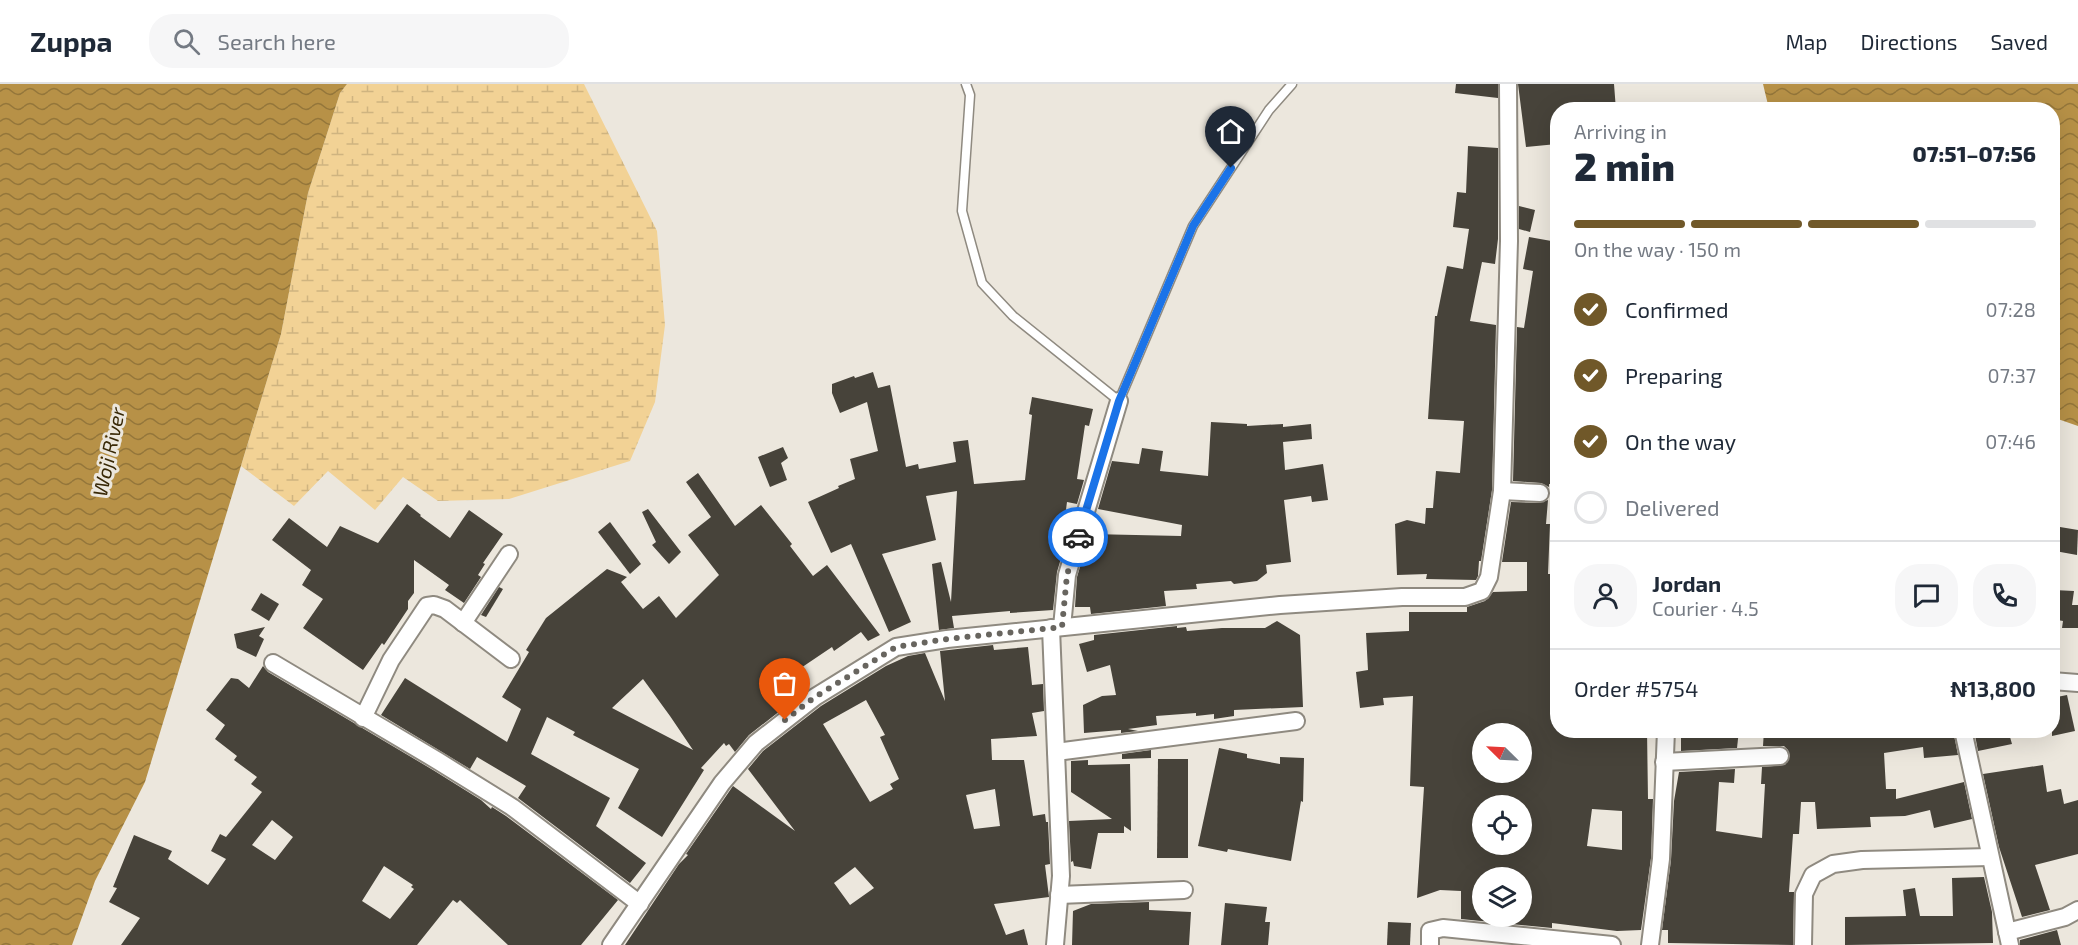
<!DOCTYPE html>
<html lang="en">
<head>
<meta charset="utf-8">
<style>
	body { margin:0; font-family:"Exo 2",sans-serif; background:#f6f6f7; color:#1f2937; height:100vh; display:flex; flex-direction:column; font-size:22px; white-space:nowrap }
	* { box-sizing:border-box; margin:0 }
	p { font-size:20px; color:#747a83 }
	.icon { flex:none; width:33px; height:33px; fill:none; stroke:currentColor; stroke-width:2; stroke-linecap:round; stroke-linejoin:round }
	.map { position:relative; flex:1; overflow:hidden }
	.side { position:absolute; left:1550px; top:18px; width:510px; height:636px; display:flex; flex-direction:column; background:#fff; border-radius:24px; box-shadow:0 6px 24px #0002 }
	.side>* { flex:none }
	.needle { width:39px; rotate:294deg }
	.controls { position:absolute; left:1472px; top:639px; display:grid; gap:12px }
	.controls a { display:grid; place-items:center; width:60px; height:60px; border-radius:50%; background:#fff; box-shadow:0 6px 24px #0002; font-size:30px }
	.pin { position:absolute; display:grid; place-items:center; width:51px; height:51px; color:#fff; margin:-62px -26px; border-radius:50% 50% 50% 0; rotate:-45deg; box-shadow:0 0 6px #0007 }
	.pin .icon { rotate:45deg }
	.courier { position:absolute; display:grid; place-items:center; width:60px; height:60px; margin:-30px; border:4px solid #1a73e8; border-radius:50%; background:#fff; color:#222; box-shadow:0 2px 8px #0007 }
	.headline em { font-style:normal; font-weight:800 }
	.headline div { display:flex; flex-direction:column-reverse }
	.headline { display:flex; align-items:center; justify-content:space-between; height:102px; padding:0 24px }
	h1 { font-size:39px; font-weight:800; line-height:45px }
	.bar { display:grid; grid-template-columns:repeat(4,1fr); gap:9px 6px; align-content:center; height:72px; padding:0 24px }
	.bar i { height:8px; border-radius:4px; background:#e0e1e3 }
	.bar .selected { background:#705829 }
	.bar p { grid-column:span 4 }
	.line { display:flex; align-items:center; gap:15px; padding:0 24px; border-top:2px solid #e0e1e3 }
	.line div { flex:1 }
	.round { display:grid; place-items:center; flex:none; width:63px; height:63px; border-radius:24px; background:#f6f6f7 }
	ol { padding:0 24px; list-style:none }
	li { display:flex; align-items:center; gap:18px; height:66px }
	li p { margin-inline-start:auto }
	li .icon { padding:6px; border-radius:50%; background:#705829; color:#fff; stroke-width:4 }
	li:last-child { color:#747a83 }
	li i { width:33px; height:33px; border:3px solid #e0e1e3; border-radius:50% }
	header { display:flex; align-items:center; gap:36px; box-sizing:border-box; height:84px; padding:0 30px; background:#fff; border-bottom:2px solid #e0e1e3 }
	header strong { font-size:28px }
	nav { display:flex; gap:33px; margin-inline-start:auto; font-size:21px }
	.search { width:420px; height:54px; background:#f6f6f7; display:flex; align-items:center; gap:15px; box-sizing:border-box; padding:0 21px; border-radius:24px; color:#747a83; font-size:22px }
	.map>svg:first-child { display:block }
</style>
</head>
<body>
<header>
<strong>Zuppa</strong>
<div class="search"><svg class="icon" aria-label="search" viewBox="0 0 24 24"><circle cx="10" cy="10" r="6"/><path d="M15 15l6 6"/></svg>Search here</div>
<nav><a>Map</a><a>Directions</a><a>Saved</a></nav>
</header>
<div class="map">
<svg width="2078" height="861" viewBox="0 0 2078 861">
	<defs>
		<pattern id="wetland-marsh" width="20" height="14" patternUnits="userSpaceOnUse" patternTransform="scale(1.5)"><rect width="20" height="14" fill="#f2d295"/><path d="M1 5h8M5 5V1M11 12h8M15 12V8" fill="none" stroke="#cfb480"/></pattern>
		<pattern id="water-waves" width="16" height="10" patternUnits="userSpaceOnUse" patternTransform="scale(1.5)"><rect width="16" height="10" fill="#b79147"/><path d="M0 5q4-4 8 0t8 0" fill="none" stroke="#94763a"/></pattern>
	</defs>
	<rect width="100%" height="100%" fill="#ece7dd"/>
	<!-- wetland -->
	<path fill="url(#wetland-marsh)" d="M347,0H584L657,147L665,241L655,318L630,377L509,415L438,417L403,393L375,426L328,387L294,422L241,382L281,250L308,109L340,9Z"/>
	<!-- water -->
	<g fill="url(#water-waves)">
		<path d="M0,0H347L340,9L308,109L281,250L145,698L95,797L72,861H0Z"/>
		<path d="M1763,0H2078V342L2052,333V26L1769,25Z"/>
	</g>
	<!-- building -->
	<g fill="#47433a" fill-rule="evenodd">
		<path d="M1456,0H1498V14L1455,9Z"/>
		<path d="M1518,0H1614L1616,26H1557V60L1526,63Z"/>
		<path d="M1468,62L1498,64V155L1495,180L1482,178L1470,237L1496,241L1492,406L1481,477H1479L1478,492L1476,496L1426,495L1427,490L1397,491L1395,440L1407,436L1425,440L1426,424H1433L1436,387L1460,389L1464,337L1428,335L1435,232H1437L1447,182L1463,185L1469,145L1453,143L1457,108L1466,109Z"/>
		<path d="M1519,122L1535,126L1530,148L1519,145Z"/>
		<path d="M1529,153L1557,158V400H1549V403L1541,399L1513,397L1517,243L1524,244L1533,187L1523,185Z"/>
		<path d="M873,288L878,304L890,301L906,383L918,380L919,385L956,378L953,358L968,356L974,400L1025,396L1032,331L1029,330L1032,313L1093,325L1089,342L1085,341L1077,395L1084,396L1077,420L1067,418L1063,449L1068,450L1057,488L1053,526L1010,529V527L952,532L954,544L939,546L932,480L941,478L951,518L957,407L926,412L936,456L882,470L911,538L889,548L851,460L831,469L808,418L839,404L838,402L855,395L850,375L878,367L867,318L840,329L832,309V300L854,292L855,294Z"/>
		<path d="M1211,338L1247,340V342L1283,340V343L1311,340L1312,355L1283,358L1285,386L1323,380L1328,416L1312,418L1311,412L1284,416L1291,478L1266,481L1267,489L1257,497L1234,500L1231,497L1196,500L1197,505L1164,507L1166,522L1091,530L1090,523H1075L1077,493L1090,450L1181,452L1182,441L1098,425L1112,377L1139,380L1142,364L1163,367L1160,387L1208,392Z"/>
		<path d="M783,363L788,374L781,379L787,396L770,403L758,373Z"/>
		<path d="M698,389L735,442L761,421L792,460L790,462L813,492L827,481L880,551L868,557L861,548L834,567L832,563L789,592L794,598L775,611L785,623L749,651L735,668L729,660L726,662L724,659L701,684L704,686L662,753L618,724L639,685L573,651L575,648L547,633L531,670L610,714L596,742L646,779L630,799L518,714L526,702L477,673L470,685L381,631L405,594L507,658L521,625L502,613L529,568L526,566L546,534L607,485L627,493L621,498L643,525L659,512L676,534L719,491L688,451L711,433L686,398ZM643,595L670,632L693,666L612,624Z"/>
		<path d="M1548,416L1546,440H1550L1548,490H1551V497H1557V646H1647L1648,715H1653L1651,774L1641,846L1617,847L1552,839V844L1461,835V807L1440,806L1417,814L1424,703L1410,702L1413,612L1383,614L1384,621L1360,624L1356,588L1368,586L1366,549L1409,547V528H1467V523L1485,517L1493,508L1527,507V478H1502L1511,418L1539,419ZM1482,650H1521V688H1482ZM1521,720V760H1482V721ZM1592,725L1622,727V766L1587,762ZM1482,794H1521V832H1482Z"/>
		<path d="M407,420L421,431L420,432L450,454L469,426L503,450L483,479L485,480L478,491L481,493L464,519L445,506L449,501L414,476V509L408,517V525L384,561L382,559L363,586L303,544L323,515L302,501L311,486L272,456L289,434L327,463L340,442L378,459Z"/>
		<path d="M648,425L681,468L669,480L652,461L656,458L642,428Z"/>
		<path d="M610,438L641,480L630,490L598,448Z"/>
		<path d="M2060,443L2078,446L2077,471L2055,467Z"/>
		<path d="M499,503L503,505L486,533L481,531Z"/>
		<path d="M2054,506L2074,507L2072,521H2078V544H2062L2063,537L2052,535Z"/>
		<path d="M261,509L279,520L269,537L251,526Z"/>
		<path d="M1277,537L1300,551L1303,623L1234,626V632L1214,635V630L1196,632V629L1156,632L1157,641L1128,645L1138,647L1121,649V646L1084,649L1083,621L1102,612L1116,611L1110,581L1087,588L1079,560L1094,556V551L1177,542V544L1186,543L1187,547L1222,544H1265Z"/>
		<path d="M265,543L259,552L264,555L256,573L237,564L234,550Z"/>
		<path d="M993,561L994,566L1028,563L1032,601L1043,600L1044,627L1032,629L1037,652L991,655L992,676H1024L1033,732L1045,730L1046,738H1048L1050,780L1045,781L1049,813L994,820L1006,851L1024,845L1028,861H625L679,780L688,771L686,770L733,702L795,747L748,685L763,667L821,622L886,582L908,572L925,569L945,617L940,567ZM866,616L885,651L880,653L899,695L890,700L893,705L870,718L823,640ZM995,705L1000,742L974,745L966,711ZM855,783L874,804L850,821L834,799Z"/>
		<path d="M263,582L268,588L433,686L481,716L491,725L492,723L506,732L618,816L581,861H508L460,816L457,819L453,816L417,861H121L140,834L109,818L117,804L113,803L134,751L172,767L168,775L208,801L226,775L211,767L220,750L226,753L262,708L251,700L257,693L234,676L237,672L215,655L225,641L206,626L231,594L238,595L249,604ZM272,736L293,753L275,776L252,761ZM384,782L413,801L411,803L414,805L390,835L362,817Z"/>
		<path d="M2067,611L2075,647L2052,652V614Z"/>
		<path d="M1681,646H1739L1737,664L1681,667Z"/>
		<path d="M1764,646H1953L1958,671L1924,674L1923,663L1884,669L1886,705H1896V715L1964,698L1972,735L1934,744L1930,726L1905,732L1870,733L1871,743L1817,745L1815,718H1801L1799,750H1793L1789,808H1794L1793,861L1668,859V846H1662L1671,776L1674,717L1679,688L1735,685L1734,699L1719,698L1716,747L1762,754L1765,700H1761L1762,683L1785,681L1790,672L1788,666L1784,662H1763Z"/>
		<path d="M1974,646H2008L2012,660L1978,667Z"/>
		<path d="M1219,664L1247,670V674L1280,680V673L1304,674L1303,718L1301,717L1291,777L1228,765L1227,768L1198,762Z"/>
		<path d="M1151,666V674L1122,675V670Z"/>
		<path d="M1158,675H1188V774H1157Z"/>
		<path d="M1088,676V681L1130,680L1131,747L1124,742V749H1098L1091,785L1074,782L1073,777L1071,778L1069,737L1112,735L1071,708V677Z"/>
		<path d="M2043,681L2047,708L2061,705L2064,720L2078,716V770L2035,781L2050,826L2022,833L1999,763L1983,690Z"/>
		<path d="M1984,793L1992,828L1993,859L1845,861V833L1906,832L1903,806L1915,804L1920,832H1953L1952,794Z"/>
		<path d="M1149,818V826L1191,828L1189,861H1072L1073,827L1091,820Z"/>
		<path d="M1225,819L1267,823L1265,838H1270L1268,861H1221Z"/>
		<path d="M1388,838L1411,839L1410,861H1387Z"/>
		<path d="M2057,846L2061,861H2020V856Z"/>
	</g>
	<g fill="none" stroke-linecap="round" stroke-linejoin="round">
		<defs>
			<path id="lane" d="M966,0L970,11L962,127L982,199L1013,232L1119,317L1193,142L1269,26L1292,0"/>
			<g id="street">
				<path d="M1502,407L1540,409"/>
				<path d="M463,539L509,470"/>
				<path d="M1062,543L1067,491L1119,317"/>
				<path d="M1051,544L1061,792L1055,861"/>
				<path d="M273,579L438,677L512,723L640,820"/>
				<path d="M2052,597L2078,599"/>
				<path d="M363,634L391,576L427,522L434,521L445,525L511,575"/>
				<path d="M1963,646L2010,861"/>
				<path d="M1056,668L1296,637"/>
				<path d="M1664,678L1780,672"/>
				<path d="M1059,811L1184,806"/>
				<path d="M2007,848L2065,833L2078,826"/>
				<path d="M611,861L722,699L756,659L815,613L896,563L947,555L1280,521L1402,513H1465L1482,507L1489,493L1502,407L1509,157L1508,0"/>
				<path d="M1430,861V847L1443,844L1612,861"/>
				<path d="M1650,861L1661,775L1666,646"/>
				<path d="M1803,861L1804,810L1813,791L1833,780L1862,776L1990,773"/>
			</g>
		</defs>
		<!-- lane casing -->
		<use href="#lane" stroke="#8f8a80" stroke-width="11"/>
		<!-- street casing -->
		<use href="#street" stroke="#8f8a80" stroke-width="20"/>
		<!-- lane -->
		<use href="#lane" stroke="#fff" stroke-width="8"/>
		<!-- street -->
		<use href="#street" stroke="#fff" stroke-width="16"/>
	</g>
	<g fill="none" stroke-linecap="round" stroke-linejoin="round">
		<!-- done -->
		<path stroke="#68655f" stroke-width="6" stroke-dasharray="0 10.8" d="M785,636L815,613L896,563L947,555L1062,543L1067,491L1078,453"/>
		<!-- route -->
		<path stroke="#1a73e8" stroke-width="8" d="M1078,453L1119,317L1193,142L1231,84"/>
	</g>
	<g text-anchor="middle" stroke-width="6" stroke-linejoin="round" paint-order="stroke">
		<!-- water labels -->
		<g font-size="20" font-style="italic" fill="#382806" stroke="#ece7dd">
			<text transform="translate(109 368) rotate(-78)" y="7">Woji River</text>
		</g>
	</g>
</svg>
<div class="controls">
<a><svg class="needle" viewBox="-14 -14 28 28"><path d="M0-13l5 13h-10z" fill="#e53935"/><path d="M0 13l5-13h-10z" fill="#747a83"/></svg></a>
<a><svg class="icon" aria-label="locate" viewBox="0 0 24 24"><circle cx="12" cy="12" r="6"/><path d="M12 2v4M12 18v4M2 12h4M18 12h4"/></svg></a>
<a><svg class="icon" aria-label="layers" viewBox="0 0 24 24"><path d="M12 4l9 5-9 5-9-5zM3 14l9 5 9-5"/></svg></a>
</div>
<div class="pin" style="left:785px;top:636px;background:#ea580c"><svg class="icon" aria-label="bag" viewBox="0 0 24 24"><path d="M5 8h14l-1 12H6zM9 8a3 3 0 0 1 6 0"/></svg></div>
<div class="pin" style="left:1231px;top:84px;background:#1f2937"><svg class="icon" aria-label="home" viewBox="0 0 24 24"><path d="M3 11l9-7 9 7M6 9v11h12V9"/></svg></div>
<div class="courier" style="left:1078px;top:453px"><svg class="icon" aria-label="car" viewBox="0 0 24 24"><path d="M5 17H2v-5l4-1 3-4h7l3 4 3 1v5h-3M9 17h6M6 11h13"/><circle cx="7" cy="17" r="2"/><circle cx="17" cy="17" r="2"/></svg></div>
<section class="side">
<div class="headline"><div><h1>2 min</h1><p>Arriving in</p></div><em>07:51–07:56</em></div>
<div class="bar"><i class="selected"></i><i class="selected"></i><i class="selected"></i><i></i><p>On the way · 150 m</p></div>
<ol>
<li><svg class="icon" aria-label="check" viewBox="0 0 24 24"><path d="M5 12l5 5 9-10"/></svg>Confirmed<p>07:28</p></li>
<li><svg class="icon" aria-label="check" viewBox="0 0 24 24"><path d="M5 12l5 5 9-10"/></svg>Preparing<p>07:37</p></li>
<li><svg class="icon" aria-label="check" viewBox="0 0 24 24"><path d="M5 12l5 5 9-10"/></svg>On the way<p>07:46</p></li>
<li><i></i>Delivered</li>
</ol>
<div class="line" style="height:108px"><a class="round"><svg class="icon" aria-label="person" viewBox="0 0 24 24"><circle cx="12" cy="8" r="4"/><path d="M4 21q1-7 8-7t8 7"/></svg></a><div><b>Jordan</b><p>Courier · 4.5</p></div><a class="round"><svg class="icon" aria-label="chat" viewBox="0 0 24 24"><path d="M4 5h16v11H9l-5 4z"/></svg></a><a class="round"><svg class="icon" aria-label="phone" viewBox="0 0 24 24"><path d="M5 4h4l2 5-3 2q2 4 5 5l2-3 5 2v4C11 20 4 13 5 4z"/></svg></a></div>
<div class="line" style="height:78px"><div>Order #5754</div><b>₦13,800</b></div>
</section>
</div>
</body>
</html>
